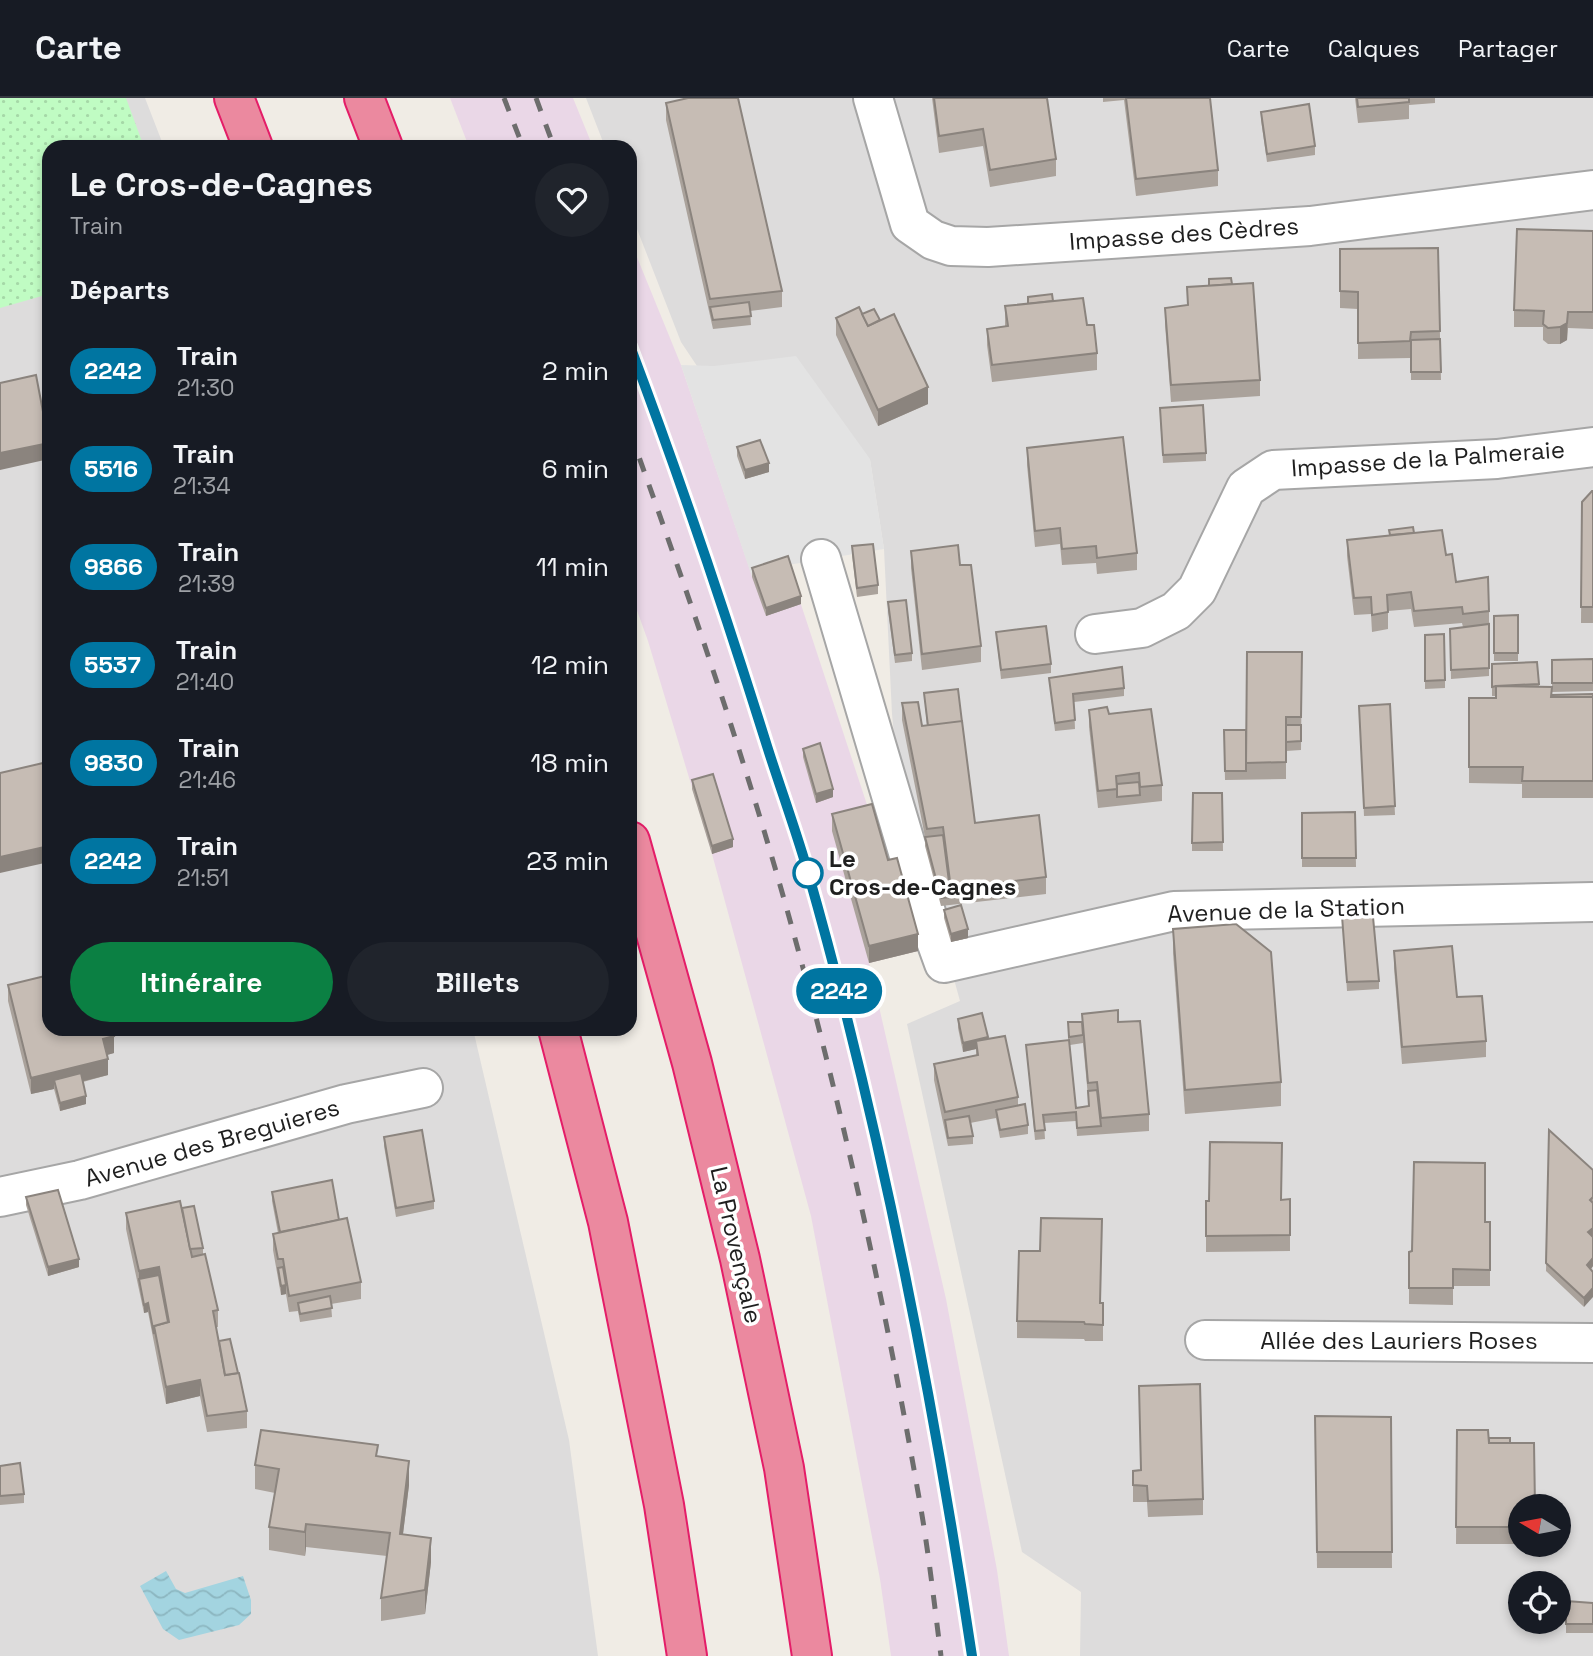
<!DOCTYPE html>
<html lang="fr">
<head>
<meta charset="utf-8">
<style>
  :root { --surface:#171b24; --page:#20242c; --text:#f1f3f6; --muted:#9ea1a6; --line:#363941; --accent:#0b8043 }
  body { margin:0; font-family:"Space Grotesk",sans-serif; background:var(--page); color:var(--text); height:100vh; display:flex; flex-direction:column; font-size:26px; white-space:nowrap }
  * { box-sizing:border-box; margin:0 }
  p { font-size:23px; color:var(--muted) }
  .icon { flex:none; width:38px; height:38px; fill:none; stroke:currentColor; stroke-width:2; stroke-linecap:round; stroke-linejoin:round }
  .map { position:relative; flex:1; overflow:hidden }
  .drawer { position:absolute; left:42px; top:42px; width:595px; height:896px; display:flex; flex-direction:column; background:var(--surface); border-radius:21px; box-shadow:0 4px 10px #0003 }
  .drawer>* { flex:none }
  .badge { padding:0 14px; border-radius:23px; font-size:24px; line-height:46px }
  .needle { width:46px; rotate:280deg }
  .tools { position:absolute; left:1508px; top:1396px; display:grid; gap:14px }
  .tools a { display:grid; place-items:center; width:63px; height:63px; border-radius:50%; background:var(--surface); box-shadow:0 4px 10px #0003; font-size:35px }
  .map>.badge { position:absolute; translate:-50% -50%; box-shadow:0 0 0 4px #fff }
  h2 { padding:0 28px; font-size:26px; line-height:63px }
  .round { display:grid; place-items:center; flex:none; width:74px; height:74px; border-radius:37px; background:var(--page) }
  .head { display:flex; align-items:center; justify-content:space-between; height:119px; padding:0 28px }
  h1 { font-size:33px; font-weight:700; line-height:52px }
  .button { display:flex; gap:14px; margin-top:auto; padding:14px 28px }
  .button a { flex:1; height:80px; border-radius:42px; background:var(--accent); color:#fff; font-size:28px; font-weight:700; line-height:80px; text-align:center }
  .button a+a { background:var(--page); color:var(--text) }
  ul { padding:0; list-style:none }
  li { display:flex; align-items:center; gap:21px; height:98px; padding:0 28px }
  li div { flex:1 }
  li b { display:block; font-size:26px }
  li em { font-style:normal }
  li .badge { min-width:77px; font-weight:700; text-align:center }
  header { display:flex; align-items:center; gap:42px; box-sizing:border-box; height:98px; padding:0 35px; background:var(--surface); border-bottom:2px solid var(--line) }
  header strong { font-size:33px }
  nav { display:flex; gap:38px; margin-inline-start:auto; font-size:24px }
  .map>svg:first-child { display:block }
  .residential { fill:#dddcdc; fill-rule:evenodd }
  .industrial { fill:#ead7e7 }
  .park { fill:url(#park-dots) }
  .parking { fill:#e3e3e3 }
  .water { fill:url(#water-waves) }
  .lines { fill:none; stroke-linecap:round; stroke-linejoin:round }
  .minor-casing { stroke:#a6a6a6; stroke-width:42 }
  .motorway-casing { stroke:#e41d68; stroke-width:42 }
  .minor { stroke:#fff; stroke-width:38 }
  .motorway { stroke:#eb899f; stroke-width:38 }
  .rail { stroke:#6d6d6d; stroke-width:5; stroke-dasharray:14 14; stroke-linecap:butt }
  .wall { fill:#aaa29b; fill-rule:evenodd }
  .shaded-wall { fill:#8b847e }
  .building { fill:#c6bcb4; stroke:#8b847e; stroke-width:2 }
  .line-casing { stroke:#fff; stroke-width:16 }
  .line { stroke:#0075a1; stroke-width:10 }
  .stop-dot { fill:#fff; stroke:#0075a1; stroke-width:3.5 }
  .labels { text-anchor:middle; stroke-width:7; stroke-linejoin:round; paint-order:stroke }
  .street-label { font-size:24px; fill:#1f1f1f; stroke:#fff }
  .stop-label { font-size:24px; font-weight:bold; fill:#1f1f1f; stroke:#fff; text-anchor:start }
</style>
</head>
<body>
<header>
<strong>Carte</strong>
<nav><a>Carte</a><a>Calques</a><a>Partager</a></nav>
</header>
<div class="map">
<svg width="1593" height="1558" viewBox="0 0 1593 1558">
  <defs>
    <pattern id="park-dots" width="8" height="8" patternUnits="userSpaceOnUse" patternTransform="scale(1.75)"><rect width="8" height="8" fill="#c0fcc3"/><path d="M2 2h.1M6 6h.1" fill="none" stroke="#a5d8a7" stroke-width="1.8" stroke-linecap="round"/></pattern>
    <pattern id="water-waves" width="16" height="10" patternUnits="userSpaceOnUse" patternTransform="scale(1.75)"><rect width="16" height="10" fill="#a3d4e0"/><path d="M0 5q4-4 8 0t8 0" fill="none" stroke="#8cb6c0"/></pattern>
  </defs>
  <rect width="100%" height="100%" fill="#f0ece5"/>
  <!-- residential -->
  <g class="residential">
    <path d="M0,0H145L164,49H49V931H473L569,1342L598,1558H0Z"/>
    <path d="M586,0H1593V1558H1080L1081,1494L1022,1454L907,926L960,903L898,678L892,616L884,451L870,362L714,269L697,268L681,244L630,113V49H605ZM1521,1409H1559V1447H1521ZM1521,1486H1559V1524H1521Z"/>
  </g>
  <!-- industrial -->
  <g class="industrial">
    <path d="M450,0H573L593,49H469Z"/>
    <path d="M630,142L681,267L752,478L788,467L872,722L917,853L869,865L946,1201L997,1472L1009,1558H891L880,1481L811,1118L712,756L648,543L630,493Z"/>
  </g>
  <!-- park -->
  <path class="park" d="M0,0H126L144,49H49V196L0,210Z"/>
  <!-- parking -->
  <path class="parking" d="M796,258L870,361L884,451L788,467L752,479L681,267L714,268Z"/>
  <!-- water -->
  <path class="water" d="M166,1473L176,1491L185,1495L243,1478L251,1502V1516L239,1527L179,1542L163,1531L140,1488Z"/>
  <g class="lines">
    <defs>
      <g id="minor">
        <path d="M873,0L910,126L933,142L951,148L988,149L1310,128L1593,92"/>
        <path d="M821,461L927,818L944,865L1174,813L1593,804"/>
        <path d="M1095,536L1142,530L1176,513L1197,492L1246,390L1273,372L1497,361L1593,349"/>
        <path d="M0,1099L80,1082L346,1006L423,990"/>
        <path d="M1205,1242L1593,1245"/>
      </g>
      <g id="motorway">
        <path d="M234,0L253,49"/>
        <path d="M364,0L383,49"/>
        <path d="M630,743L692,965L740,1161L784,1370L812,1558"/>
        <path d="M558,931L608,1124L664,1407L687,1558"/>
      </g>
    </defs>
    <!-- minor casing -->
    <use href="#minor" class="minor-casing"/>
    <!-- motorway casing -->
    <use href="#motorway" class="motorway-casing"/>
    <!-- minor -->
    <use href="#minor" class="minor"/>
    <!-- motorway -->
    <use href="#motorway" class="motorway"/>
    <!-- rail -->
    <g class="rail">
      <path d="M504,0L523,49"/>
      <path d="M536,0L554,49"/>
      <path d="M630,248C695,420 755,595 807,771C881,1029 932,1293 972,1558"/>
      <path d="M630,334C684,484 736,634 780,787C837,986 882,1190 918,1394C928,1448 934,1504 941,1558"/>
    </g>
  </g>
  <!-- wall -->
  <g class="wall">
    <path d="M932,0H1047L1056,61V78L990,89L983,48L939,55Z"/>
    <path d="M1103,0H1210L1218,72V88L1136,98L1124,2L1103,4Z"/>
    <path d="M1355,0H1435V5L1409,7V21L1358,25Z"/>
    <path d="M666,5L782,193V209L750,213L751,227L713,231L666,22Z"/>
    <path d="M1261,14L1315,48V57L1267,64L1261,22Z"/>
    <path d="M1593,133V231L1568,230L1567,242L1560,246H1548L1543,242V229H1514V212Z"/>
    <path d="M1438,150L1441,282H1411V250L1410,260L1358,261V211L1340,210V151Z"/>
    <path d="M1232,186L1260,282V298L1171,304L1165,226V210L1187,208V189Z"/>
    <path d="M1053,203L1087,227L1097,255V272L992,284L987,247V231L1005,228V208Z"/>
    <path d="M862,216L928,306L878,328L836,237V220Z"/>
    <path d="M1160,318L1206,355V363L1163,365Z"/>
    <path d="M737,349L769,374L745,381L737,358Z"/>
    <path d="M1027,350L1137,455V472L1097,476L1096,465L1062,467L1060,446L1035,449L1027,367Z"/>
    <path d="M1593,393V525H1581L1582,404Z"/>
    <path d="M1414,435L1446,457L1456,484L1489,513V578L1451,581L1450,531L1463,529L1462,525L1414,529L1411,511L1388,513V531L1372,534L1371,516L1354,517L1347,458V442Z"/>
    <path d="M852,448L878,487V496L857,499L852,457Z"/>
    <path d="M911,453L960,467L981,548V564L922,572L911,470Z"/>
    <path d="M752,470L801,506L766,518L752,479Z"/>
    <path d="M888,504L912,555V563L895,565L888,513Z"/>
    <path d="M1518,517V563H1494V518Z"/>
    <path d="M996,534L1051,566V575L1001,581Z"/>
    <path d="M1425,537L1445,582V590L1425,591Z"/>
    <path d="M1302,554L1301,652L1286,653V651V681L1225,682L1224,632H1246Z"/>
    <path d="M1593,561V593L1552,594V562Z"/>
    <path d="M1537,564L1539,588L1552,597L1593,596V700H1522V686L1469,685V600H1496V598H1492V566Z"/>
    <path d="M1049,580L1124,590V598L1074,604L1075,631L1055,633Z"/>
    <path d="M924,595L962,624L975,725L1046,779V796L941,808L925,748V739L902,622V605L922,628H927Z"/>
    <path d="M1390,606L1395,717L1364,718L1359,608Z"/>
    <path d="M1089,612L1162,687V703L1098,710L1089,629Z"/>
    <path d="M803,651L833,699L816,705L803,659Z"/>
    <path d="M692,682L733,749L712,756L692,691Z"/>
    <path d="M1222,695L1223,753H1192V745Z"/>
    <path d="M1355,714L1356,769H1302V715Z"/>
    <path d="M832,716L888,762L918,853L869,865L832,733Z"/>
    <path d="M944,812L968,840L951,844L944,820Z"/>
    <path d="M1342,818L1379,883V891L1347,893Z"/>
    <path d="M1173,831L1281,984V1008L1185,1016L1173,855Z"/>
    <path d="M1394,853L1457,899L1486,943V959L1402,966L1394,870Z"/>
    <path d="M8,887L114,955L107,957L108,977L83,984L86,1006L60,1013L54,991L31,996L8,903Z"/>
    <path d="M1082,916L1118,924L1149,1016V1033L1077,1038L1076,1023L1044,1025L1045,1041L1035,1042L1026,947L1068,942V924H1082ZM1083,945L1089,1009L1076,1010L1070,947Z"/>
    <path d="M958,921L988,941L1018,999V1007L1028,1027V1036L1000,1040L996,1020L970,1025L973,1038V1046L948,1048L934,982V966L976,957V951L963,954L958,930Z"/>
    <path d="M1549,1032L1593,1072V1168L1591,1171L1584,1209L1546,1173Z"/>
    <path d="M384,1039L434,1103V1111L396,1119L384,1048Z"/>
    <path d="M272,1094L339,1122L361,1184V1201L331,1206L332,1219L300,1224L298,1213L289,1214L286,1196L281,1197L273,1152V1136L278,1135L272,1103Z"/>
    <path d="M26,1099L79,1169L48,1178L26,1107Z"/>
    <path d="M1290,1101V1153L1206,1154V1103Z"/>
    <path d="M182,1110L203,1150V1157L218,1212V1229H216L219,1243L238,1275L247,1313V1330L207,1334L200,1298L166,1306L148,1214L144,1215L126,1131V1115Z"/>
    <path d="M1485,1124H1490V1188H1453V1207L1409,1206V1154Z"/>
    <path d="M1100,1205H1103V1243H1085L1084,1241L1017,1240V1223Z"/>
    <path d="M1315,1318L1391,1319L1392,1470H1317Z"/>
    <path d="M1457,1332L1510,1345L1521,1409V1446H1456Z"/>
    <path d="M378,1359L409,1387L403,1436L431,1464L425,1516L381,1523V1500L387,1458L306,1449L305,1458L269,1452V1429L275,1395L255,1391V1367Z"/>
    <path d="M0,1368L24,1396V1405L0,1407Z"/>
    <path d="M1133,1373L1203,1401V1417L1148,1419L1147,1404H1133Z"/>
    <path d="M1566,1503L1593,1505V1535H1566Z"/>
  </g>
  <!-- shaded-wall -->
  <g class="shaded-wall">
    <path d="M1568,214L1567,242L1560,246V229Z"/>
    <path d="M928,289V306L878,328V312Z"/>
    <path d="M49,345V361L0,372V355Z"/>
    <path d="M769,365V374L745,381V372Z"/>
    <path d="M801,498V506L766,518V510Z"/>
    <path d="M833,691V699L816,705V696Z"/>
    <path d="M733,741V749L712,756V748Z"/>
    <path d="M49,748V764L0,775V759Z"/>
    <path d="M968,831V840L951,844V836Z"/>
    <path d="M918,836V853L869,865V848Z"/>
    <path d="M114,938V955L103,958V941Z"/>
    <path d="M988,939V948L976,943V951L963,954V945Z"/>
    <path d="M108,961V977L56,990L54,982V991L31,996V980Z"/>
    <path d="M86,998V1006L60,1013V1005Z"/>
    <path d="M1593,1130V1138L1588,1143V1134Z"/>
    <path d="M1593,1160V1168L1587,1176V1167Z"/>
    <path d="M79,1161V1169L48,1178V1169Z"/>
    <path d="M159,1169V1185L139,1181V1173Z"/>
    <path d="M286,1187V1196L281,1197V1188Z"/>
    <path d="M1593,1190V1199L1584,1209V1200Z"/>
    <path d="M148,1205V1214L144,1215V1207Z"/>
    <path d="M200,1282V1298L166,1306V1289Z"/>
    <path d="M409,1363V1387L400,1460V1436Z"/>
    <path d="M306,1426V1449L305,1458V1434Z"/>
    <path d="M431,1440V1464L425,1516V1492Z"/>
  </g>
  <!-- building -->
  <g class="building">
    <path d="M688,0H738L782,193L710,201L666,5Z"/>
    <path d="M934,0H1047L1056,61L990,72L983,31L939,38Z"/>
    <path d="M1126,0H1210L1218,72L1136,81Z"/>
    <path d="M1357,0H1409V4L1358,9Z"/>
    <path d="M1309,6L1315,48L1267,56L1261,14Z"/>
    <path d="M1517,131L1593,133V214H1568L1567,225L1560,229L1548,230L1543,226L1544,213L1514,212Z"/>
    <path d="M1438,150L1440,233L1411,234L1410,243L1358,245V194L1340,193V151Z"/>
    <path d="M1231,180L1232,186L1209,188V181Z"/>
    <path d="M1253,185L1260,282L1171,287L1165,210L1188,207L1187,189Z"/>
    <path d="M1052,196L1053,203L1028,206V199Z"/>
    <path d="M1083,200L1087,227H1094L1097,255L992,267L987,231L1008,228L1005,208Z"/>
    <path d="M749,204L751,218L713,222L710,209Z"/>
    <path d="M859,209L868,228L894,216L928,289L878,312L836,220Z"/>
    <path d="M874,211L880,222L868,228L862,216Z"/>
    <path d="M1440,241L1441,274H1411V242Z"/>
    <path d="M36,277L49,345L0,355V285Z"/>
    <path d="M1203,307L1206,355L1163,357L1160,310Z"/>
    <path d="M1123,339L1137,455L1097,460L1096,448L1062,451L1060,430L1035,433L1027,350Z"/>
    <path d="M760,342L769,365L745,372L737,349Z"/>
    <path d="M1592,393H1593V509H1581L1582,404Z"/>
    <path d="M1413,429L1414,435L1390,437L1389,432Z"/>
    <path d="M1442,432L1446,457L1452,456L1456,484L1488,479L1489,513L1463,516L1462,509L1414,513L1411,494L1387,497L1388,514L1372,517L1371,499L1354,500L1347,442Z"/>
    <path d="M873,446L878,487L857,490L852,448Z"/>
    <path d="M958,447L960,467H971L981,548L922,556L911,453Z"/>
    <path d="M788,458L801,498L766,510L752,470Z"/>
    <path d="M906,502L912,555L895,557L888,504Z"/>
    <path d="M1518,517V555H1494V518Z"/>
    <path d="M1489,526V570L1451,572L1450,531Z"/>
    <path d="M1046,528L1051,566L1001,572L996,534Z"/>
    <path d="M1444,536L1445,582L1425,583V537Z"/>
    <path d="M1247,554H1302L1301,619H1286V664L1246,665Z"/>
    <path d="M1593,561V585H1552V562Z"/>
    <path d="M1537,564L1539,586L1496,588L1492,589V566Z"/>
    <path d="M1122,569L1124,590L1073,596L1075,622L1055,625L1049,580Z"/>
    <path d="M1496,588L1552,589L1551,599H1593V683H1522L1523,669H1469V600H1496Z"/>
    <path d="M958,591L962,624L928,628L924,595Z"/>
    <path d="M1593,596V599H1552V597Z"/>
    <path d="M918,604L922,628L962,623L975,725L1039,717L1046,779L951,791L943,729L927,731L902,605Z"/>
    <path d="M1390,606L1395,708L1364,710L1359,608Z"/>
    <path d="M1107,609L1109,616L1151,611L1162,687L1140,689L1139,675L1116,678L1117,691L1098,693L1089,612Z"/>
    <path d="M1286,627H1301V643L1286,644Z"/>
    <path d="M1224,632H1246V673H1225Z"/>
    <path d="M820,645L833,691L816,696L803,651Z"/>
    <path d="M43,665L49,689V748L0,759V675Z"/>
    <path d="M713,676L733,741L712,748L692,682Z"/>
    <path d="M1139,684L1140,697L1117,699V686Z"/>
    <path d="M1193,695H1222L1223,744L1192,745Z"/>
    <path d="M872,706L888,762L897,760L918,836L869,848L832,716Z"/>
    <path d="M1355,714L1356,760H1302V715Z"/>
    <path d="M943,737L951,799L941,800L925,739Z"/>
    <path d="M961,807L968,831L951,836L944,812Z"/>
    <path d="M1342,818L1373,819L1379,883L1347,884Z"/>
    <path d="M1236,826L1271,854L1281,984L1185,992L1173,831Z"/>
    <path d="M1452,848L1457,899L1482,898L1486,943L1402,949L1394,853Z"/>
    <path d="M49,877V931H112L114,938L103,941L108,961L31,980L8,887Z"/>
    <path d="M1118,912V924L1140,923L1149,1016L1101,1020L1097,984L1088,985L1082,916Z"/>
    <path d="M982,915L988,939L963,945L958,921Z"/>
    <path d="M1068,924H1082L1083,937L1069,939Z"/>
    <path d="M1005,938L1018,999L945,1014L934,966L978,957L976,943Z"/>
    <path d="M1069,942L1076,1010L1089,1008L1088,993L1097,992L1101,1028L1077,1030L1076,1014L1043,1017L1045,1032L1035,1033L1026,947Z"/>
    <path d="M81,975L86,998L60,1005L54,982Z"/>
    <path d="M1025,1006L1028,1027L1000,1032L996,1012Z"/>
    <path d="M969,1018L973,1038L948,1040L945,1022Z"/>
    <path d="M422,1032L434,1103L396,1110L384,1039Z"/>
    <path d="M1549,1032L1593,1072V1099L1590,1102L1593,1105V1130L1588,1134L1593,1139V1160L1587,1167L1593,1174V1190L1584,1200L1546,1165Z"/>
    <path d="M1210,1044L1282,1045L1281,1102L1290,1101V1137L1206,1138V1103H1209Z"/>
    <path d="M1414,1064L1485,1065V1124H1490V1172L1453,1171V1190H1409V1154L1412,1153Z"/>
    <path d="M332,1082L339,1122L280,1134L272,1094Z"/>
    <path d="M58,1092L79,1161L48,1169L26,1099Z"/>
    <path d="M180,1103L192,1159L205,1156L218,1212L213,1213L225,1277L239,1275L247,1313L207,1318L200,1282L166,1289L154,1228L169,1224L159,1169L139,1173L126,1115Z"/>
    <path d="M194,1108L203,1150L190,1151L182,1110Z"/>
    <path d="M347,1120L361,1184L289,1198L283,1161H278L273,1136Z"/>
    <path d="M1041,1120L1102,1121L1100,1205H1103V1227L1085,1226L1084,1224L1017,1223L1019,1153H1040Z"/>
    <path d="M283,1169L286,1187L281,1188L278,1170Z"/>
    <path d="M159,1177L168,1224L154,1228V1236L148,1205L144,1207L139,1181Z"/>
    <path d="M330,1198L332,1210L300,1216L298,1205Z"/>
    <path d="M230,1241L238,1275L225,1277L219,1243Z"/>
    <path d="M1200,1286L1203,1401L1148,1403L1147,1388L1133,1387V1373L1141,1372L1139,1288Z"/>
    <path d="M1315,1318L1391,1319L1392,1454H1317Z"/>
    <path d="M261,1332L378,1347L376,1358L409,1363L400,1436L431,1440L425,1492L381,1500L390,1435L306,1426L305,1434L269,1429L279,1371L255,1367Z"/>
    <path d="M1457,1332H1488L1489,1345H1534L1535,1409H1521V1429H1456Z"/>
    <rect x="1489" y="1340" width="21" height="5"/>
    <path d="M20,1365L24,1396L0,1398V1368Z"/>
    <path d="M1566,1503L1593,1505V1526H1566Z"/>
  </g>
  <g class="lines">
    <defs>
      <path id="line" d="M630,248C680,380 725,514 767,648C780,689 795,730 807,771C881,1029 932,1293 972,1558"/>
    </defs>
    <!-- line casing -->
    <use href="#line" class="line-casing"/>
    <!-- line -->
    <use href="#line" class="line"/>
  </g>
  <!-- markers -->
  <circle class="stop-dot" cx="808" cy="775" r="14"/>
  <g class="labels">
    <!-- street labels -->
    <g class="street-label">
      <text transform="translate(1184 136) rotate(-4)" y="8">Impasse des Cèdres</text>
      <text transform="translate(1428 361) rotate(-4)" y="8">Impasse de la Palmeraie</text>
      <text transform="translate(1286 812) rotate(-2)" y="8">Avenue de la Station</text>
      <text transform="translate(212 1045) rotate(-16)" y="8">Avenue des Breguieres</text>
      <text transform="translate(736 1147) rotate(77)" y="8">La Provençale</text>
      <text x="1399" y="1251">Allée des Lauriers Roses</text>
    </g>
    <!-- stop labels -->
    <g class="stop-label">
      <text x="829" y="769">Le<tspan x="829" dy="28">Cros-de-Cagnes</tspan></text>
    </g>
  </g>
</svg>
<div class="tools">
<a><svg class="needle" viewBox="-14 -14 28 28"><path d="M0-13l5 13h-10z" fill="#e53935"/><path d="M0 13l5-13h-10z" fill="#9ea1a6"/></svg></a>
<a><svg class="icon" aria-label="locate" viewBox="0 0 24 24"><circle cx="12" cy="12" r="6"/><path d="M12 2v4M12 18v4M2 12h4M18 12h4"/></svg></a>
</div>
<b class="badge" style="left:839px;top:893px;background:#0075a1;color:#fff">2242</b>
<section class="drawer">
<div class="head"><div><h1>Le Cros-de-Cagnes</h1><p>Train</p></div><a class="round"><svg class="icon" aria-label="heart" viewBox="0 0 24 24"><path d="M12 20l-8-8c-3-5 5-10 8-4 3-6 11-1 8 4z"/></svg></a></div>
<h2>Départs</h2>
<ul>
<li><span class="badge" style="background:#0075a1;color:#fff">2242</span><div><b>Train</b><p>21:30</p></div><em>2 min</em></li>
<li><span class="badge" style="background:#0075a1;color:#fff">5516</span><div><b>Train</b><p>21:34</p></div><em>6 min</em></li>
<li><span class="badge" style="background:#0075a1;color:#fff">9866</span><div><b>Train</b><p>21:39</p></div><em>11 min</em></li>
<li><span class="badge" style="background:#0075a1;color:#fff">5537</span><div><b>Train</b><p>21:40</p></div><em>12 min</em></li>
<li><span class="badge" style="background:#0075a1;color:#fff">9830</span><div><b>Train</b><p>21:46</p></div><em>18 min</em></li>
<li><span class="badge" style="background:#0075a1;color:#fff">2242</span><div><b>Train</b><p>21:51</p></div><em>23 min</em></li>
</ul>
<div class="button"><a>Itinéraire</a><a>Billets</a></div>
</section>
</div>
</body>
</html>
